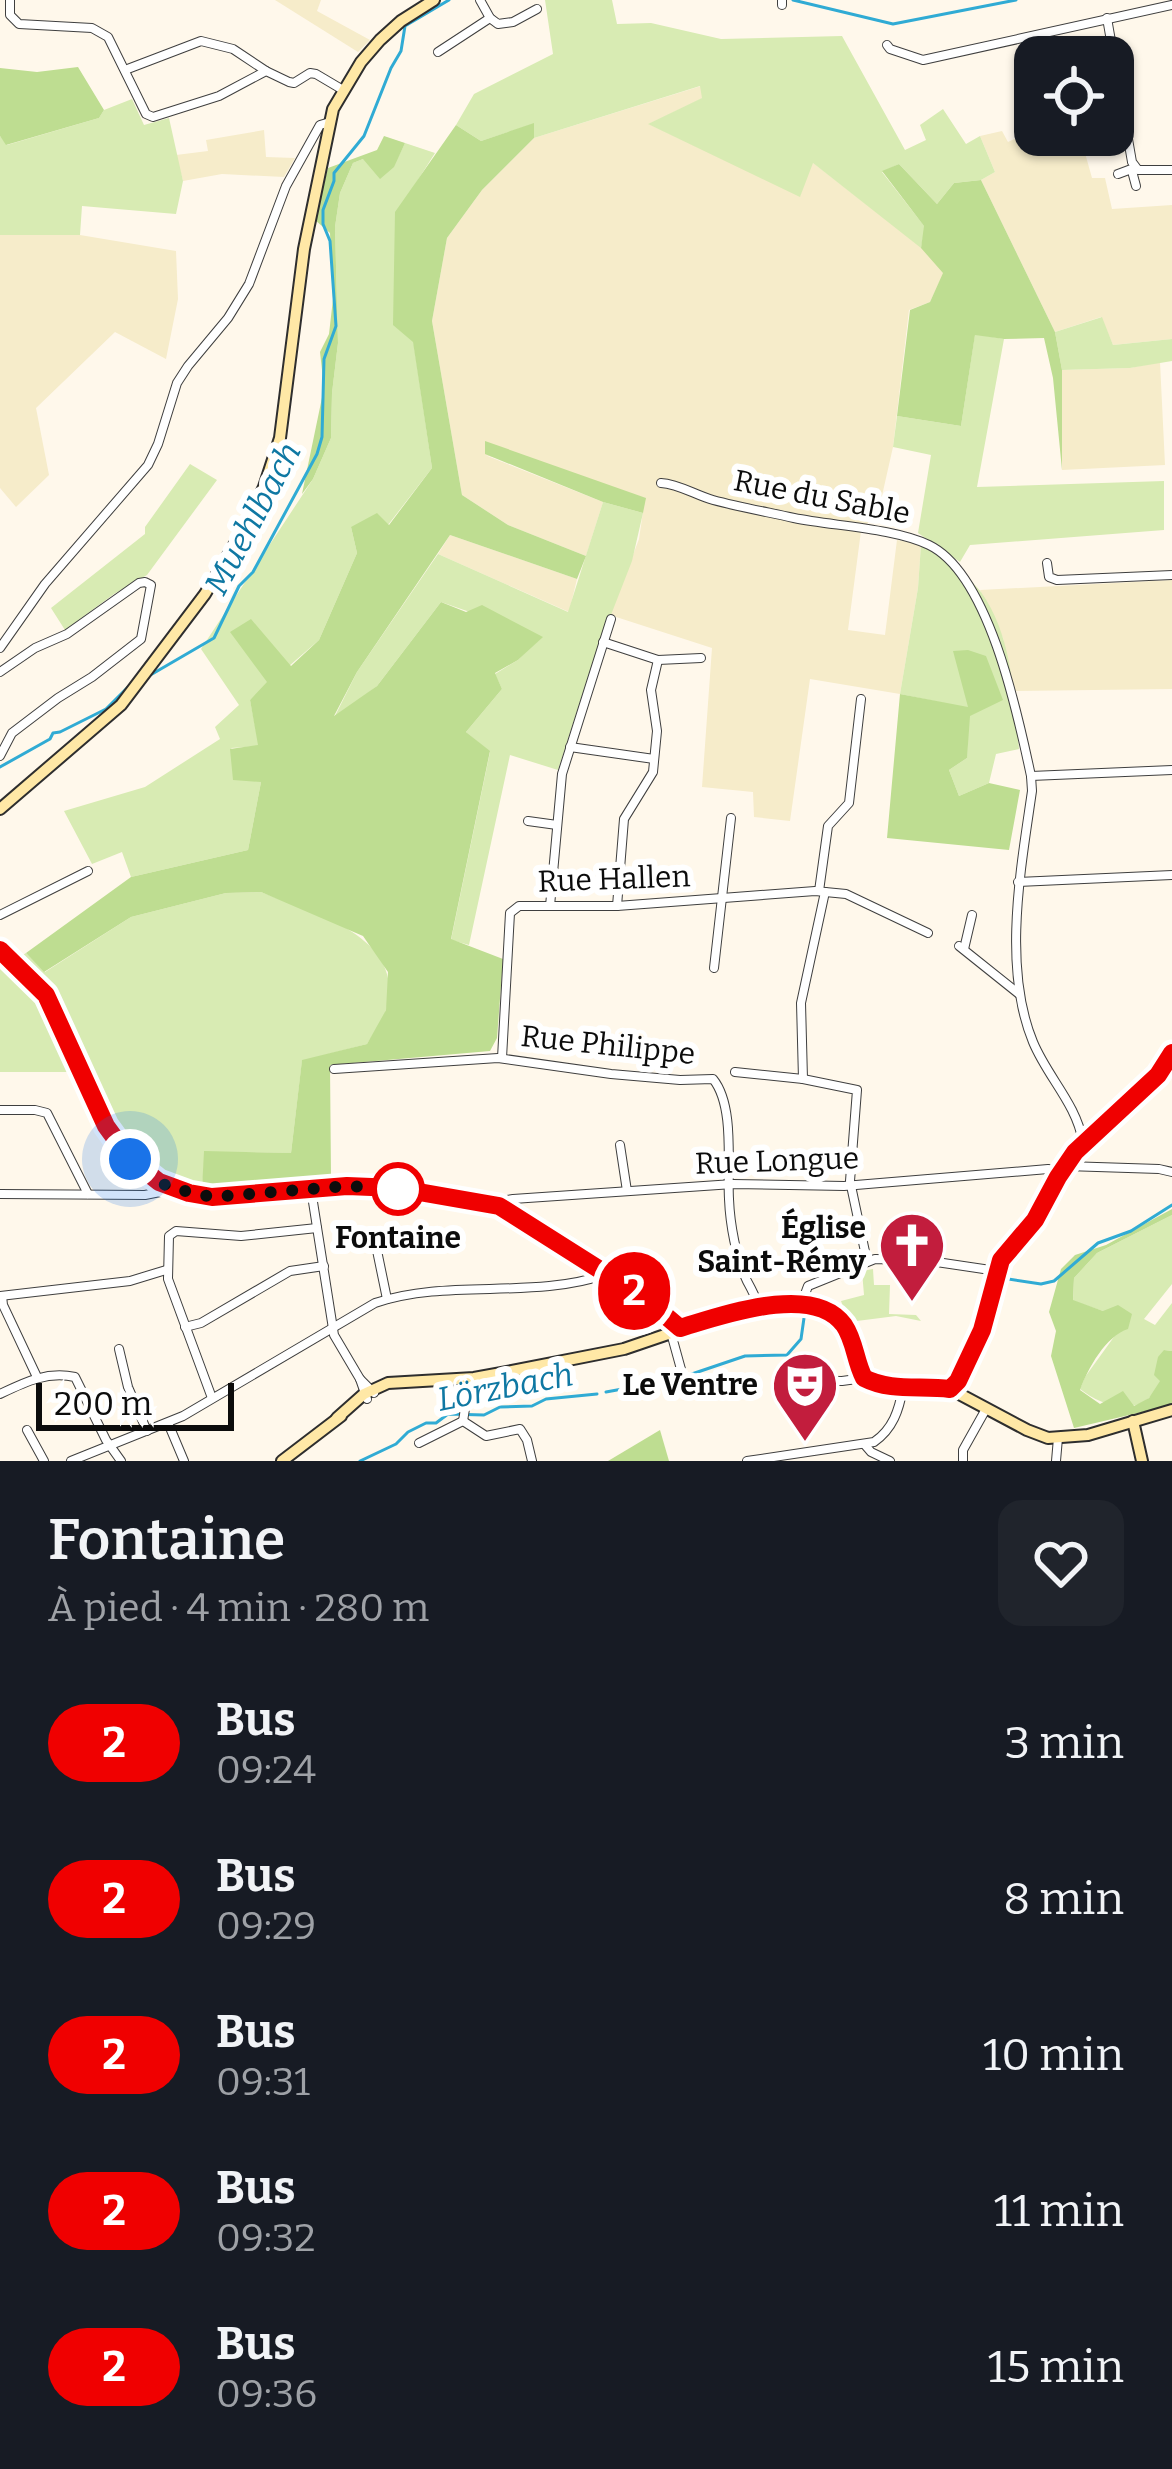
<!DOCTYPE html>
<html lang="fr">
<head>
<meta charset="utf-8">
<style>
  :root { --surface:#171b24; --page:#20242c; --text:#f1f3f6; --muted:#9ea1a6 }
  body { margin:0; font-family:Bitter,serif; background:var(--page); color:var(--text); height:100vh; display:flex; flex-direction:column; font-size:45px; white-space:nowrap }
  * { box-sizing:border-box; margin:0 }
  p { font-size:39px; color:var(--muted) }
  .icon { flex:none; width:66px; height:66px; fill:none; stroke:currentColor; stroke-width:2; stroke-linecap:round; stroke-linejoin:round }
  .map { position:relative; height:1461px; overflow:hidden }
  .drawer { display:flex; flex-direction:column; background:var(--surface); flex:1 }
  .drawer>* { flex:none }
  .badge { padding:0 24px; border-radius:39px; font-size:42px; line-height:78px }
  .tools { position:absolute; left:1014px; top:36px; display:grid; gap:24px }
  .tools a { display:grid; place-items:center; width:120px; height:120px; border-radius:24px; background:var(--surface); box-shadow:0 3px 9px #0004; font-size:60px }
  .scale { position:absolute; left:36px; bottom:30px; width:198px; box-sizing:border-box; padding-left:12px; border:6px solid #0c0c0c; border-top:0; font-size:33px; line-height:42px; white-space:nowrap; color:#0c0c0c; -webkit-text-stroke:9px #fff; paint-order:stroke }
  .you { position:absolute; width:60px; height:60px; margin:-30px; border:9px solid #fff; border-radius:50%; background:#1a73e8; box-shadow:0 0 0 18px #1a73e833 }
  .map>.badge { position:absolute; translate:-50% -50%; box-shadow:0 0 0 6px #fff }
  .round { display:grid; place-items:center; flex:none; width:126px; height:126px; border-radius:24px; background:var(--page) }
  .head { display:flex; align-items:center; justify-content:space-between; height:204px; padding:0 48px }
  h1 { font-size:57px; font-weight:600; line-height:90px }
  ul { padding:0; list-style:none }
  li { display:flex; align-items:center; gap:36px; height:156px; padding:0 48px }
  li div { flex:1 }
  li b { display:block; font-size:45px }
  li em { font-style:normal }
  li .badge { min-width:132px; font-weight:700; text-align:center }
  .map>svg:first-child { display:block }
  .farmland { fill:#f6ecca }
  .green { fill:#d8ebb3 }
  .forest { fill:#bedd91 }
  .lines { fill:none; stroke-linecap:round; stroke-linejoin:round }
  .stream { stroke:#30abd4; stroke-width:3 }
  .street-casing { stroke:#3f3f3f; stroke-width:10 }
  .secondary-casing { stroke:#2e2e2e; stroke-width:14 }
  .street { stroke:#fff; stroke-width:8 }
  .secondary { stroke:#ffe8a6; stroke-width:10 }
  .line-casing { stroke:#fff; stroke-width:27 }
  .line { stroke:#f00000; stroke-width:18 }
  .walk { stroke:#0c0c0c; stroke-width:12; stroke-dasharray:0 21.6 }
  .stop-dot { fill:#fff; stroke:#f00000; stroke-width:6 }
  .labels { text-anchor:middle; stroke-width:12; stroke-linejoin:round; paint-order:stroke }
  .street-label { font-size:30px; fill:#0c0c0c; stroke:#fff }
  .poi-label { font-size:30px; font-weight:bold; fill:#0c0c0c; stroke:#fff; text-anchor:end }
  .stop-label { font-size:30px; font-weight:bold; fill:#0c0c0c; stroke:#fff }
  .water-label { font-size:33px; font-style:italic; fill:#0f78a3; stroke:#fff }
</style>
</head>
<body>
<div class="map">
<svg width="1172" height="1461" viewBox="0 0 1172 1461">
  <rect width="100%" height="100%" fill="#fff8eb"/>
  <!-- farmland -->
  <g class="farmland">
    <path d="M275,0H321L317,11L370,40L358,52Z"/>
    <path d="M701,86L703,98L649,124L800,196L812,162L921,247L944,272L930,302L909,310L893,447L879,509L861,531L848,630L885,635L897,540L921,544L918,588L900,694L810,679L790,821L754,817L753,792L702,787L712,648L610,615L639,539L645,498L485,455L603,502L586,556L508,525L462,495L432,321L447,238L482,190L534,138Z"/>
    <path d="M1035,129V135H1080L1092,178H1105L1112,209L1172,205V339L1113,345L1101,317L1055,332L981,180L995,172L980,136L1002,131L1008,142Z"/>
    <path d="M264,130L266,157L295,158L284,177L222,174L183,181L176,155L208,151L206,140Z"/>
    <path d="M0,235H80L176,251L178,299L166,359L115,332L36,408L49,475L16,507L0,488Z"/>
    <path d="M1160,362L1165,465L1062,470V370L1130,368Z"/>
    <path d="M450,535L577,579L569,612L438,554Z"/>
    <path d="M1172,580V689L1014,691L1003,638L980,590Z"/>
  </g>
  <!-- green -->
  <g class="green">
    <path d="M545,0H612L617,24L651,23L721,39L842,36L905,150L926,140L920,125L943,109L966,144L980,136L995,172L981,180L954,183L937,204L899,164L882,172L925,227L921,248L813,163L800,197L648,124L702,98L700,86L534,138L533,124L481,141L456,125L474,94L553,54Z"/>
    <path d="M132,99L144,125L169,118L183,181L176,214L82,206L80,235H0V136L7,145L99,118L104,110Z"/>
    <path d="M405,143L435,153L395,216L432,468L388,525L351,527L357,553L319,640L250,700L259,746L231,748L261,782L248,850L131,877L122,852L92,864L64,811L145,787L220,739L215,727L239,705L201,649L313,479L331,438L332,393L338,343L335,227L340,193L353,163L363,159L393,167Z"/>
    <path d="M1102,317L1113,345L1172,339V361L1130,368L1062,370L1055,332Z"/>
    <path d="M975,334L1004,339L977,487L1164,481V530L970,545L960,562L918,533L931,455L893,447L897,416L961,426Z"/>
    <path d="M190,464L217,480L147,575L114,594L65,630L51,608L145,534V527Z"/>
    <path d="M603,502L643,513L632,561L593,661L558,770L510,755L469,945L451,940L490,752L466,732L502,689L495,674L518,660L542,637L441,602L377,686L333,720L357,672L438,554L568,612Z"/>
    <path d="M921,544C940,558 967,574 981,592C1013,637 1014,697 1019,749L996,754L989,783L959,796L949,770L967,758L968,708L900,694L918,588Z"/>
    <path d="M261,892C312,913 408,936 386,1010C382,1022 373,1034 367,1044L302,1061L291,1153L205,1152L202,1189L154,1172L113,1129L85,1072H0V969L26,953L45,972L131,917L226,893Z"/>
    <path d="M1172,1215V1284L1144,1319L1155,1325L1172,1303V1351L1164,1350C1163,1359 1164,1371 1161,1379C1147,1419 1105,1409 1080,1389L1085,1377L1119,1330L1103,1311L1073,1301L1074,1278L1097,1253Z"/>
    <path d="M873,1269L874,1285H890L889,1314L916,1315L921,1321L896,1316L849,1322L841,1301L864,1295L862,1271Z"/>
  </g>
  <!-- forest -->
  <g class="forest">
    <path d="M78,67L104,110L99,118L6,145L0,136V68L37,72Z"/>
    <path d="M534,123V138L482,190L447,238L432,321L462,495L508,525L586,556L577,579L450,535L357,672L334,716L377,686L441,602L466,612L482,605L543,637L518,660L495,673L502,689L466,732L490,751L451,939L503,959L497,1038L490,1051L330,1065L331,1177L261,1188L202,1189L204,1151L291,1153L302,1060L367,1044L386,1010L388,972L363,936L261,892L226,893L131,917L44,972L26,953L131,877L248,850L261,782L233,780L230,749L258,745L250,700L267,682L230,632L251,619L291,666L319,640L357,553L351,527L377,513L389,525L432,468L413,342L393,325L395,212L456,125L481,141Z"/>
    <path d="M384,136L405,143L394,167L380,179L363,159L353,163L340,193L335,227L338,343L332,393L331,438L313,479L302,494L324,388L320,352L329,334L333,299L330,233L315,220L328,168L377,150Z"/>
    <path d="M899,164L937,204L954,183L981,180L1055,332L1062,370V470L1053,378L1044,338L1004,339L975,335L961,426L897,416L910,310L930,302L943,273L921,248L924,226L882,171Z"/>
    <path d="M485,441L646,498L643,513L603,502L485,454Z"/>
    <path d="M968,650L986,656L1003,700L970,716L967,758L949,770L959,796L989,783L1020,790L1009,850L887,838L900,694L968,707L953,651Z"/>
    <path d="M1172,1209V1215L1097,1253L1074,1278L1073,1300L1103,1311L1118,1305L1132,1314L1128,1329C1106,1336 1088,1368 1080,1390L1100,1404L1123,1391L1134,1406L1149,1398L1160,1381L1154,1375L1158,1357L1164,1350L1172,1351V1405L1074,1428L1051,1356L1056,1331L1049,1312L1061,1269L1075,1255L1106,1245Z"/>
    <path d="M660,1430L669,1461H608Z"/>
  </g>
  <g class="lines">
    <!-- stream -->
    <g class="stream">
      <path d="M793,0L893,24L1016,0"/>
      <path d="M147,677L214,638L239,586L253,572L317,454L322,437L324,359L336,326L330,241L323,224V210L334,181V173L364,136L391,68L401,51L405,26L449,0"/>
      <path d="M0,767L50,739L53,733L60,732L106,709L128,687"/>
      <path d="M1002,1278L1041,1284L1054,1281L1098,1243L1131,1231L1172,1205"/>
      <path d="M606,1392L677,1379L745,1356L787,1355L801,1339L805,1311"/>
      <path d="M360,1461L396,1444L408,1432L426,1423H436L448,1414L484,1415L500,1407L532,1406L546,1399L597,1394"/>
    </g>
    <defs>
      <g id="street">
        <path d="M10,0V15L19,24L92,28L108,37L146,114L153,117L219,96L266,71L289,82L294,83L310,73L316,74L343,90"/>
        <path d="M480,0L490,18L498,24L513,22L537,9"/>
        <path d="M782,5V0"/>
        <path d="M1107,18L1132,162L1138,170H1172"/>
        <path d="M887,45L890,49L923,60L1172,5"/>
        <path d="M438,52L490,18"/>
        <path d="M125,70L201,41L233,49L266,71"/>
        <path d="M1132,171L1136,186"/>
        <path d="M1118,174L1134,168"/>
        <path d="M661,483C679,484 695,495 713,500C739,507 767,512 794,518C833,526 894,528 929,545C989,574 1018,715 1031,776L1032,791C1021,868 1002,967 1033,1042C1048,1078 1076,1103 1083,1142"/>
        <path d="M1047,563L1049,577L1057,580L1172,575"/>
        <path d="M603,642L658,660L701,658"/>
        <path d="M0,648L45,584L148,465L158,444L177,383L188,366L228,318L249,284L286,186L320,125L330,122"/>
        <path d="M0,672L35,648L67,634L139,583L145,582L151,585L141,639L92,677L58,698L12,733L0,756"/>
        <path d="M570,747L654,759"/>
        <path d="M1031,776L1172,770"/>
        <path d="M528,821L557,825"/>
        <path d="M1018,882L1172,875"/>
        <path d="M819,891L828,826L849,803L861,699"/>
        <path d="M550,906L562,774L611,619"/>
        <path d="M617,906L624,819L653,772L657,731L651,690L658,660"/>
        <path d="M0,915L88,871"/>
        <path d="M959,946L1019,994"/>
        <path d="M964,949L972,915"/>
        <path d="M714,968L731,818"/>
        <path d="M502,1058L510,913L519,906H617L815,891L846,894L928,933"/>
        <path d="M334,1069L498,1058L611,1074L680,1080L713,1079C735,1106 727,1165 729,1199C730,1224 736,1258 747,1281C752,1290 756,1298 759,1307"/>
        <path d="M735,1072L803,1079L857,1090L850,1181L867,1261"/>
        <path d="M803,1079L801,1003L825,892"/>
        <path d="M0,1110H35L47,1113L88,1194"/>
        <path d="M620,1145L627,1191"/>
        <path d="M1066,1166L1159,1169L1172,1172"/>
        <path d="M0,1194L145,1195L165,1191L168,1187"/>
        <path d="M313,1202L334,1335L360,1379"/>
        <path d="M498,1206L500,1201L513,1199L733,1184L844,1186L1048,1169L1061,1171"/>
        <path d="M374,1236L387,1299"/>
        <path d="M0,1296L130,1281L166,1270"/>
        <path d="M2,1296L3,1305L37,1377"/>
        <path d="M801,1305L808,1286L875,1259L923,1260L997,1271"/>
        <path d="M185,1327L201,1323L290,1271L324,1266"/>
        <path d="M671,1333L687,1391"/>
        <path d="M119,1349L128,1387L147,1431"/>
        <path d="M785,1380L842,1381L864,1378"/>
        <path d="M0,1394C25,1382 47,1371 75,1377L106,1440L121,1461"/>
        <path d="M212,1398L168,1279L169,1236L176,1231L241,1236L317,1228"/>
        <path d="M367,1399L360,1379L374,1393"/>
        <path d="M463,1421L486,1436L520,1429L527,1440L532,1461"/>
        <path d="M463,1421L470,1378"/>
        <path d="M168,1423L184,1461"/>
        <path d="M27,1430L44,1461"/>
        <path d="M419,1443L463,1421"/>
        <path d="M865,1445L871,1452L890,1461"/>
        <path d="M71,1461L183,1416L375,1303C449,1278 533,1300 607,1274"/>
        <path d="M747,1461L874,1442C893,1429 899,1410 903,1388"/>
        <path d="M963,1461V1450L986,1409"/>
        <path d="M1056,1461L1058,1438"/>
      </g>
      <g id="secondary">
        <path d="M0,809L121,705L205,594L243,530L264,487L280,438L304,249L333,109L361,62L380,40L401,21L434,0"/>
        <path d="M0,950L46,995L93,1103L106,1125L130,1158L156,1180L178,1190L212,1197L347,1186L396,1188L498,1206L646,1299L680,1328"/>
        <path d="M950,1389L958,1381L982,1330L1001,1260L1035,1220L1058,1177L1075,1152L1158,1075L1172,1053"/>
        <path d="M337,1418L364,1394L388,1383L474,1378L512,1371L624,1349L712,1319L759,1307L790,1304L819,1307L835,1315L852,1340L860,1372L869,1381L903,1388L950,1389L1027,1430L1048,1438L1088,1435L1172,1410"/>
        <path d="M1133,1421L1142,1461"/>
        <path d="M282,1461L341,1416"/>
      </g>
    </defs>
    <!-- street casing -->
    <use href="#street" class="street-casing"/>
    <!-- secondary casing -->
    <use href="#secondary" class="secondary-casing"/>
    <!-- street -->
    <use href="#street" class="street"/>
    <!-- secondary -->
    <use href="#secondary" class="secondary"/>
  </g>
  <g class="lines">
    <defs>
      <path id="line" d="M0,950L46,995L106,1126L130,1159L159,1182L189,1193L212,1197L347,1186L396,1188L499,1206L646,1299L680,1328C721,1316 813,1282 844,1325C855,1341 855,1361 864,1378C891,1392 921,1385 950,1389L958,1381L982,1330L1001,1260L1035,1220L1058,1177L1075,1152L1158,1075L1172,1053"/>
    </defs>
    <!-- line casing -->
    <use href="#line" class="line-casing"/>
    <!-- line -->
    <use href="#line" class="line"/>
    <!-- walk -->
    <path class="walk" d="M130,1159L168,1187L212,1197L347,1186L398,1189"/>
  </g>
  <!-- icons -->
  <defs>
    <symbol id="church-pin" viewBox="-11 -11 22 30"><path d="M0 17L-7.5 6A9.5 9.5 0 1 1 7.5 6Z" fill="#c21d3d" stroke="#fff"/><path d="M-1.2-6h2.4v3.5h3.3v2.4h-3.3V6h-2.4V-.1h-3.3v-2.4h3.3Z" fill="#fff"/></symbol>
    <symbol id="theatre-pin" viewBox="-11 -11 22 30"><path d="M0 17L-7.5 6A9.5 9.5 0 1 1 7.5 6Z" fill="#c21d3d" stroke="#fff"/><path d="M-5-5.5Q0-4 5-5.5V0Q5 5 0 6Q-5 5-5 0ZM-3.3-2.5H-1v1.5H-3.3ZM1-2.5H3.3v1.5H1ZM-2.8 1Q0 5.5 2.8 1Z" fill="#fff"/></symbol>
  </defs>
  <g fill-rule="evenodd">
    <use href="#church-pin" x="874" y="1207" width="76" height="104"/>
    <use href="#theatre-pin" x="767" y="1347" width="76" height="104"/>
  </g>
  <!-- markers -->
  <circle class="stop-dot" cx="398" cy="1189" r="24"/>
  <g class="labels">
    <!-- street labels -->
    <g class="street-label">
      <text transform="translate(822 497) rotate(11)" y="10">Rue du Sable</text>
      <text transform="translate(614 879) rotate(-2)" y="10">Rue Hallen</text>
      <text transform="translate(608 1045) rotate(6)" y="10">Rue Philippe</text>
      <text transform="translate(777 1161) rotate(-2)" y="10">Rue Longue</text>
    </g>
    <!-- poi labels -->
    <g class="poi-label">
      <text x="866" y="1238">Église<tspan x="866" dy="34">Saint-Rémy</tspan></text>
      <text x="758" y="1395">Le Ventre</text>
    </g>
    <!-- stop labels -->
    <g class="stop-label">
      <text x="398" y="1248">Fontaine</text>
    </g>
    <!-- water labels -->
    <g class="water-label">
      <text transform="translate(252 518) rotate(-62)" y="12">Muehlbach</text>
      <text transform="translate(505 1386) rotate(-11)" y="12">Lörzbach</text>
    </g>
  </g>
</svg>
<div class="tools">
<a><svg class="icon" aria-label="locate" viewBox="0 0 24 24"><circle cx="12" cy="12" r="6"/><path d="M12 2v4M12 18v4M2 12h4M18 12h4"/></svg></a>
</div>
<div class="scale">200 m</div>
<div class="you" style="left:130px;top:1159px"></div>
<b class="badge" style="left:634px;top:1291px;background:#f00000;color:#fff">2</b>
</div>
<section class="drawer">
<div class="head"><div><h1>Fontaine</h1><p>À pied · 4 min · 280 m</p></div><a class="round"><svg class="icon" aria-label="heart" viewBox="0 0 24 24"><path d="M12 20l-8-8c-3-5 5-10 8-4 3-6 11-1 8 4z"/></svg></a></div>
<ul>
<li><span class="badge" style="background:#f00000;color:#fff">2</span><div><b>Bus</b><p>09:24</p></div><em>3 min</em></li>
<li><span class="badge" style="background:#f00000;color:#fff">2</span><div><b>Bus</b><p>09:29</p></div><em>8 min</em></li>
<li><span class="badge" style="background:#f00000;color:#fff">2</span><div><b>Bus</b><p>09:31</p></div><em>10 min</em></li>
<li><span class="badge" style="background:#f00000;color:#fff">2</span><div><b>Bus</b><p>09:32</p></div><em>11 min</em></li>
<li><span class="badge" style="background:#f00000;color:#fff">2</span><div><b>Bus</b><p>09:36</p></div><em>15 min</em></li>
</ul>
</section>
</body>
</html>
